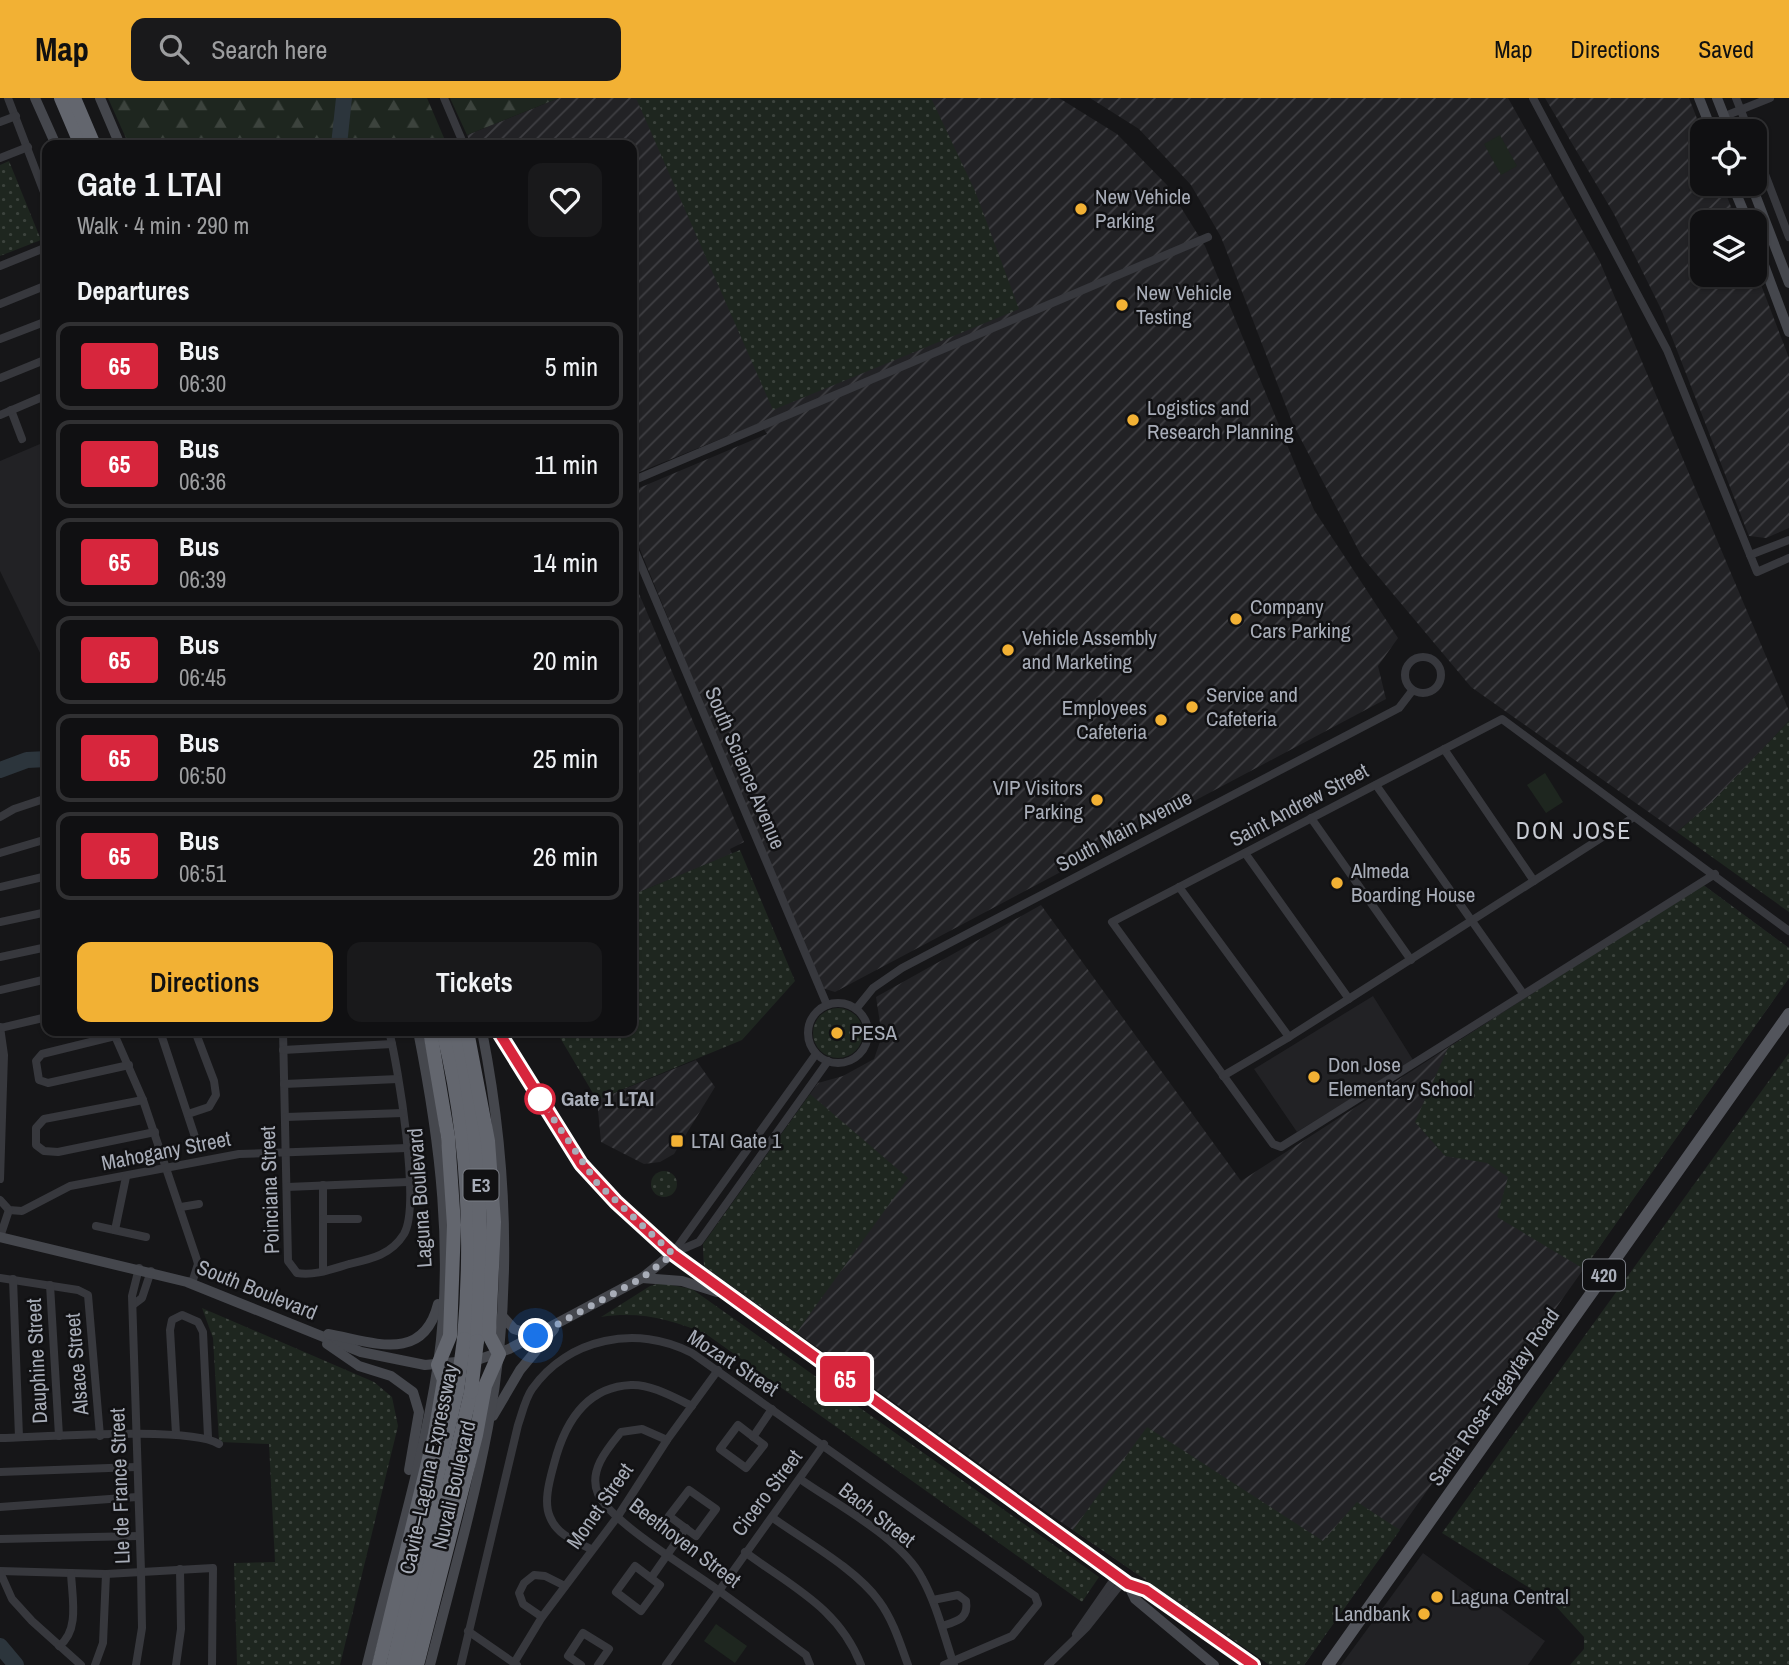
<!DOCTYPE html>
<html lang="en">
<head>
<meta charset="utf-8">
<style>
  :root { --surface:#101012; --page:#19191b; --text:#f1f3f6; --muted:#9c9d9f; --line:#303032; --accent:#f2b134 }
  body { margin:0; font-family:"Archivo Narrow",sans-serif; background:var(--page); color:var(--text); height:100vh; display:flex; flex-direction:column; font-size:26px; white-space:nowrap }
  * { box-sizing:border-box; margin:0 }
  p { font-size:23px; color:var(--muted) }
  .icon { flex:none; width:38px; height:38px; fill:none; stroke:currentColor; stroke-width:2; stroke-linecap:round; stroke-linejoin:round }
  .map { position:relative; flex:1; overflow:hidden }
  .panel { position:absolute; left:42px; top:42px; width:595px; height:896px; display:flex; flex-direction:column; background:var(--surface); border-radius:14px; box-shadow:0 2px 5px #0004,0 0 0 2px var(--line) }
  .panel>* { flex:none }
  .badge { padding:0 14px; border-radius:5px; font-size:24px; line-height:46px }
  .fabs { position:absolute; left:1690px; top:21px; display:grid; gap:14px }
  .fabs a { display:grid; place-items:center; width:77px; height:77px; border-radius:14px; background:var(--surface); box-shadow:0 2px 5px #0004,0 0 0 2px var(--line); font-size:35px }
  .you { position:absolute; width:35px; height:35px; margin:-18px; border:5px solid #fff; border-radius:50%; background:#1a73e8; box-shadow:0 0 0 10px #1a73e833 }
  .map>.badge { position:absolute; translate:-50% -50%; box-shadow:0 0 0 4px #fff }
  h2 { padding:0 35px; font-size:26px; line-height:63px }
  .round { display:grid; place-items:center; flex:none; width:74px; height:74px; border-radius:14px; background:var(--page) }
  .overview { display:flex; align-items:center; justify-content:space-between; height:119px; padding:0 35px }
  h1 { font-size:33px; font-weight:600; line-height:52px }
  .cta { display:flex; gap:14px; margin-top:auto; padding:14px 35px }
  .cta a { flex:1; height:80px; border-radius:14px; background:var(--accent); color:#111; font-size:28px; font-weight:600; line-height:80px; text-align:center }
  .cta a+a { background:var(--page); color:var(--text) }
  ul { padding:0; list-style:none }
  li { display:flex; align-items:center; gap:21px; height:88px; margin:0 14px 10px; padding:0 21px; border:4px solid var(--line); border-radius:14px }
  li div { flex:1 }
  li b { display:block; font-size:26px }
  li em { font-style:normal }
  li .badge { min-width:77px; font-weight:700; text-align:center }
  header { display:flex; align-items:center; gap:42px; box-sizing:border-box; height:98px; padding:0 35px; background:var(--accent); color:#111 }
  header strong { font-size:33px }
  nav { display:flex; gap:38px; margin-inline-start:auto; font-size:24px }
  .search { width:490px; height:63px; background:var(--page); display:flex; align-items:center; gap:18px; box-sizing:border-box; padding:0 24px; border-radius:14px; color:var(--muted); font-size:26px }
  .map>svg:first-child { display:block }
  .built { fill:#222225 }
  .industrial { fill:url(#industrial-furrows) }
  .green { fill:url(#green-dots) }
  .forest { fill:url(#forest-firs) }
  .pitch { fill:#1e261f }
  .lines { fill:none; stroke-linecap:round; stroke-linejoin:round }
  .river { stroke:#2c353c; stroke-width:16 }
  .street { stroke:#37383d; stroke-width:8 }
  .secondary { stroke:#45474d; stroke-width:10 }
  .primary { stroke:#53555c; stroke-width:12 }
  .highway { stroke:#63666e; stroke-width:14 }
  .highway-bridge { stroke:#63666e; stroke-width:14 }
  .line-casing { stroke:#fff; stroke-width:16 }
  .line { stroke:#d7263d; stroke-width:10 }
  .walk { stroke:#a8adb8; stroke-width:7; stroke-dasharray:0 12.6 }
  .poi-dot { fill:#f2b134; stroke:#111113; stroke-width:2.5 }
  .stop-dot { fill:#fff; stroke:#d7263d; stroke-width:3.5 }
  .labels { text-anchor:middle; stroke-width:5; stroke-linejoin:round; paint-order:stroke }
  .shield { fill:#111113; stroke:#7b7e86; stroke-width:2 }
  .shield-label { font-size:19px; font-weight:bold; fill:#a8adb8 }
  .poi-label { font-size:21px; fill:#a8adb8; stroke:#111113; text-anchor:start }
  .street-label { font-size:21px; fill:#a8adb8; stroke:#111113 }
  .stop-label { font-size:21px; font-weight:bold; fill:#a8adb8; stroke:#111113; text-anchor:start }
  .quarter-label { font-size:24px; letter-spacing:2px; fill:#c9ccd4; stroke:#111113 }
</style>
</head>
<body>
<header>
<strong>Map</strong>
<div class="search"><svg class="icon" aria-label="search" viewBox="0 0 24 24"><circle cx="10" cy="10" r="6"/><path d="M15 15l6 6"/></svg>Search here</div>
<nav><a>Map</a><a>Directions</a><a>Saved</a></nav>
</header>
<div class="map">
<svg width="1789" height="1567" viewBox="0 0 1789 1567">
  <defs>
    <pattern id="industrial-furrows" width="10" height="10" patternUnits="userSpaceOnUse" patternTransform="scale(1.75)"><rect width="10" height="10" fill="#222225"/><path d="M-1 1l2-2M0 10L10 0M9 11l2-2" fill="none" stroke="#3f3f43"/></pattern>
    <pattern id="green-dots" width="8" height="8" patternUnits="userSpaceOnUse" patternTransform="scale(1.75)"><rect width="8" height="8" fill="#1e261f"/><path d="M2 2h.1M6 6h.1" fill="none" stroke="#3c433d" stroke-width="1.8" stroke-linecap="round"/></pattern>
    <pattern id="forest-firs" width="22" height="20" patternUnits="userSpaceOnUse" patternTransform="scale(1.75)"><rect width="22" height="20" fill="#1e261f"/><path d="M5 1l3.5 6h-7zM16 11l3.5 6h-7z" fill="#3c433d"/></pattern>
  </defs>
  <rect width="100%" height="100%" fill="#161618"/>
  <!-- built -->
  <g class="built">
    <path d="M47,343V591L42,559L0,473V363Z"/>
    <path d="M1373,898L1413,962L1297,1034L1254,971Z"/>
    <path d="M1423,1455L1545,1543L1528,1567H1341Z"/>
  </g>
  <!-- industrial -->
  <g class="industrial">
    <path d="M559,0H1059L1117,36L1167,87L1205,148L1314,412L1398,540L1378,568L1386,601L835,894L819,889L632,432V393L767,336L760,325L632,377V47H471L467,37Z"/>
    <path d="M1090,0H1508L1600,164L1789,613V623L1711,705L1677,734L1471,589L1362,459L1292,324L1221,139L1191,87L1139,31Z"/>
    <path d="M1545,0H1689L1703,36V86H1722L1737,124H1703V177H1755V171L1789,260V430L1766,440L1749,438L1661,211L1614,116Z"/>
    <path d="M632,479L744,744L730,751L732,756L632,797Z"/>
    <path d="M1702,786L1789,850V880L1304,1567H1270L1045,1413L704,1168L703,1147L818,985L843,978L874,961L882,938L876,899L1041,807L1241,1083Z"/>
    <path d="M696,962L715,989L674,1056L660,1064L644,1066L601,1044L597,1002Z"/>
  </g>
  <!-- green -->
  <g class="green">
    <path d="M636,0H931L975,93L1019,211L773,312Z"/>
    <path d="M9,63L41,142L0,158V67Z"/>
    <path d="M1789,623V814L1677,734L1711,705Z"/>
    <path d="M740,752L795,883L742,942L597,1002L556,933H632V797Z"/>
    <path d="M1702,786L1789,850V880L1584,1171L1497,1119L1508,1079L1487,1065L1445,1058L1415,1024L1448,950Z"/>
    <circle cx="838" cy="935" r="25"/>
    <path d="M1789,955V1567H1570L1584,1551V1539L1552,1504L1442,1435Z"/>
    <path d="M810,996L908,1080L797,1234L704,1168L703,1146Z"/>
    <circle cx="664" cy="1086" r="13"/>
    <path d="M661,1185L692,1191L1099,1479L1082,1504L706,1236C671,1221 639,1213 601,1219L650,1188Z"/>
    <path d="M202,1210L374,1284L392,1299L398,1328L340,1567H237L234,1465L275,1464L269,1346L219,1344L213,1240Z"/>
    <path d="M1147,1329L1323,1443L1357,1404L1400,1432L1304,1567H1270L1073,1432Z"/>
  </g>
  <!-- forest -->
  <g class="forest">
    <path d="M108,0H427L447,47H129Z"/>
    <path d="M450,0H559L467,37Z"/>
  </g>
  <!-- pitch -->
  <g class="pitch">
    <path d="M1500,37L1517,68L1501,77L1484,46Z"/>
    <path d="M1545,675L1563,704L1546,715L1527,687Z"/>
    <path d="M716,1526L747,1548L735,1565L704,1543Z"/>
  </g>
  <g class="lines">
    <!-- river -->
    <g class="river">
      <path d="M339,47L344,0"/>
      <path d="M0,672L27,662L47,661"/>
      <path d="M0,1548L16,1567"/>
    </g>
    <!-- street -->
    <g class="street">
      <path d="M8,0L47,102"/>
      <path d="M444,0L464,47"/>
      <path d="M1533,0L1667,252L1757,474L1789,460"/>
      <path d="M1736,0L1749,33"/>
      <path d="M1725,18L1770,0"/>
      <path d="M0,24L16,18"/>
      <path d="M1755,50L1789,139"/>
      <path d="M0,60L28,49"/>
      <path d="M0,168L47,149"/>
      <path d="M0,206L47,187"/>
      <path d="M0,241L47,223"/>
      <path d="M0,280L47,261"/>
      <path d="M11,312L22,341"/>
      <path d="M0,317L47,297"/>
      <path d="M632,383L1208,139"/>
      <path d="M632,446L827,907"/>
      <path d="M1750,457L1789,442"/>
      <circle cx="1423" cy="577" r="18"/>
      <path d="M1444,651L1534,783"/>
      <path d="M1376,687L1522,894"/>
      <path d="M0,719L14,711L47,700"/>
      <path d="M1311,720L1411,862"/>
      <path d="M0,755L47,741"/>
      <path d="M1245,755L1349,901"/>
      <path d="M1715,776L1281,1049L1273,1046L1112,824L1502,621L1789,833"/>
      <path d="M0,789L47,778"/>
      <path d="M1179,789L1289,939"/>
      <path d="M0,824L47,814"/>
      <path d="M0,859L47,849"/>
      <path d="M0,892L47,881"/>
      <circle cx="838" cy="935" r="30"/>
      <path d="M856,911L873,890L902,870L1399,610L1412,593"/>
      <path d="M0,929L4,957L0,1081"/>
      <path d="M0,930L47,919"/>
      <path d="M116,933L115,938L143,1002L196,1159L198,1166L192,1185"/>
      <path d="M160,933L195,1039"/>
      <path d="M283,933L288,1163L297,1175C314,1178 332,1171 349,1166C371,1161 391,1157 404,1136C421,1107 398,968 389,933"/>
      <path d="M162,937L175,933"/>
      <path d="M115,938L42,956L36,963L39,982L48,985L129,967"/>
      <path d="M283,952L392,946"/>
      <path d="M1223,978L1289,939L1634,719"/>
      <path d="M284,986L398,981"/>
      <path d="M143,1002L44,1021L36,1030V1047L44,1053L58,1054L155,1034"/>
      <path d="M188,1016L209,1009L216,997L214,983L195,933"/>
      <path d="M286,1019L403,1015"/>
      <path d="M323,1087V1173"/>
      <path d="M287,1089L408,1084"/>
      <path d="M0,1102L9,1112L22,1113L70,1088L239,1056L407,1050"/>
      <path d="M181,1109L199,1106"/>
      <path d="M323,1121H358"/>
      <path d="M96,1128L146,1139"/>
      <path d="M115,1132L126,1079"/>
      <path d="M0,1139L9,1112"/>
      <path d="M673,1155L699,1144L828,963"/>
      <path d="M673,1155L816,956"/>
      <path d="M0,1180L78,1192L88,1197L100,1338"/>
      <path d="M13,1181L19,1339"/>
      <path d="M50,1187L59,1338"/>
      <path d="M134,1206L142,1200L151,1173"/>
      <path d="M738,1327L764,1347L746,1370L720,1351Z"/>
      <path d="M176,1336L170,1232L172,1222L182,1217L198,1224L203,1234L208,1339"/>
      <path d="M753,1339L772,1311"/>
      <path d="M0,1340C43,1339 190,1328 219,1346"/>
      <path d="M667,1342L642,1331L621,1334C607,1351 588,1373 598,1396C611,1424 689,1471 715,1490C746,1512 776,1535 806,1557L810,1567"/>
      <path d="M0,1374L136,1369"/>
      <path d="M800,1381C837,1407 901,1440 922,1480C937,1507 944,1538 954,1567"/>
      <path d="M689,1392L716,1411L696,1438L669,1418Z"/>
      <path d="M0,1409L137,1399"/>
      <path d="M773,1420C805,1443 856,1471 879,1503C893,1522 900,1545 908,1567"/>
      <path d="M0,1441L139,1438"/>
      <path d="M591,1451C575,1443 557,1437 550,1419C543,1404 550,1381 554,1366C564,1327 585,1289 631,1287C651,1286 675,1300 692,1308"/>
      <path d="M745,1454C792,1489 839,1510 861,1567"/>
      <path d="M635,1468L660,1487L641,1513L616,1494Z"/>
      <path d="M0,1473L106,1476L213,1470L212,1567"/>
      <path d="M0,1474L12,1501L32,1523L81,1567"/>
      <path d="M651,1480L686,1430"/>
      <path d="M933,1502L958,1497L966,1503C969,1521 957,1523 942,1528"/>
      <path d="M542,1519L523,1506L519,1495L524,1485L534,1477L545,1478L565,1488"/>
      <path d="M468,1533L517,1567"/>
      <path d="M1076,1536L1117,1477"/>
      <path d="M59,1548C80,1533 72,1499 71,1475"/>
      <path d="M514,1565L542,1519L618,1418L667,1342L718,1272"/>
      <path d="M95,1567L103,1545L106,1476"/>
      <path d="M136,1567L142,1530L141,1473L132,1198L139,1170"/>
      <path d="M176,1567L181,1531L180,1471"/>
      <path d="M461,1567L518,1327C522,1316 525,1301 532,1291C568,1240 637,1226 692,1255L1035,1498L1038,1506L1012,1538L944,1567"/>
      <path d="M581,1567L568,1558L583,1535L609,1551L598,1567"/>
      <path d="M666,1567L824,1346"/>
      <path d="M1048,1567L1086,1530L1124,1482"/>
    </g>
    <!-- secondary -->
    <g class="secondary">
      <path d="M35,0L56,47"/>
      <path d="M100,0L120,47"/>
      <path d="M1699,0L1712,33"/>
      <path d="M1717,0L1730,33"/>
      <path d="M1732,86L1748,124"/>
      <path d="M1751,86L1789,185"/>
      <path d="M1755,143L1789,234"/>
      <path d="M498,933L581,1066L616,1104L673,1155L1128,1486L1146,1492L1253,1567"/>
      <path d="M0,1139L187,1184L361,1254L425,1267L477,1262L509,1251L642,1180L673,1155"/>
      <path d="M642,1180L682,1183L717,1194"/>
      <path d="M503,1219L514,1231L536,1238"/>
      <path d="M328,1236C373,1244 423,1266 438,1206"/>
      <path d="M327,1246L359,1268L391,1278L413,1294L419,1314L409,1372"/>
      <path d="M493,1318L520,1272L554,1231"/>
      <path d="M1128,1486L1135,1501L1214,1567"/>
      <path d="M367,1567C391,1468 423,1367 438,1266C454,1154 440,1043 418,933"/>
      <path d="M430,1567C450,1488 473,1409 488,1329C513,1196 508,1065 482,933"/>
    </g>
    <!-- primary -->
    <path class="primary" d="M1328,1567L1789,916"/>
    <!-- highway -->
    <g class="highway">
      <path d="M61,0L81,47"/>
      <path d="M74,0L94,47"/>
      <path d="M443,933C468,1034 473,1137 464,1241"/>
      <path d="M456,933C481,1036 484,1137 477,1243"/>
      <path d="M379,1567L435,1336L444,1282L438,1267L450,1238L454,1127L448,1039L430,933"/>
      <path d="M393,1567L457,1293"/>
      <path d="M406,1567L471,1294"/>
      <path d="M417,1567L476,1337L485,1288L499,1256L489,1237L494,1124L488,1043L467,933"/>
    </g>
    <!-- highway-bridge -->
    <g class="highway-bridge">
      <path d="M457,1293L464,1241"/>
      <path d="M471,1294L477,1243"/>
    </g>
  </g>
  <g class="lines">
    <defs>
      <path id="line" d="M498,933L581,1066L616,1104L673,1156L1128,1486L1146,1492L1253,1567"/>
    </defs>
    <!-- line casing -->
    <use href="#line" class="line-casing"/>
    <!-- line -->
    <use href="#line" class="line"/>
    <!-- walk -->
    <path class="walk" d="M536,1238L642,1180L673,1156L597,1085L540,1001"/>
  </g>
  <!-- markers -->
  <g class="poi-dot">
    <circle cx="1081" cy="111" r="7"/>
    <circle cx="1122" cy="207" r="7"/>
    <circle cx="1133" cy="322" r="7"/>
    <circle cx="1236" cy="521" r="7"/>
    <circle cx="1008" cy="552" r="7"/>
    <circle cx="1192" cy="609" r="7"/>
    <circle cx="1161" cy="622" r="7"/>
    <circle cx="1097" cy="702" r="7"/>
    <circle cx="1337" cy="785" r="7"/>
    <circle cx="837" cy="935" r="7"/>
    <circle cx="1314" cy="979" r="7"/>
    <rect x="670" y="1036" width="14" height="14" rx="3.5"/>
    <circle cx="1437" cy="1499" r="7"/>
    <circle cx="1424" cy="1516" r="7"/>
  </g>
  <circle class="stop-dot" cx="540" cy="1001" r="14"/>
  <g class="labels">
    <!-- shield labels -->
    <g class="shield">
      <rect x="463.5" y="1071.5" width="35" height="31" rx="5"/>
      <rect x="1583" y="1161.5" width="42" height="31" rx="5"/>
    </g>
    <g class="shield-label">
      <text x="481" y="1094">E3</text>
      <text x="1604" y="1184">420</text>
    </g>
    <!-- poi labels -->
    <g class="poi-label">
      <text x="1095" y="106">New Vehicle<tspan x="1095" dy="24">Parking</tspan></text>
      <text x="1136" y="202">New Vehicle<tspan x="1136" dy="24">Testing</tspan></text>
      <text x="1147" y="317">Logistics and<tspan x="1147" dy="24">Research Planning</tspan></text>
      <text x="1250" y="516">Company<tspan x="1250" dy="24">Cars Parking</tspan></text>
      <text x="1022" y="547">Vehicle Assembly<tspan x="1022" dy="24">and Marketing</tspan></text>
      <text x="1206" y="604">Service and<tspan x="1206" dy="24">Cafeteria</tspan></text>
      <text x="1147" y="617" text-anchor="end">Employees<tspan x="1147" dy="24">Cafeteria</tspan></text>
      <text x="1083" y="697" text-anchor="end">VIP Visitors<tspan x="1083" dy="24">Parking</tspan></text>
      <text x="1351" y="780">Almeda<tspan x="1351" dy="24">Boarding House</tspan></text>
      <text x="851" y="942">PESA</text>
      <text x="1328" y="974">Don Jose<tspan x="1328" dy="24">Elementary School</tspan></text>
      <text x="691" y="1050">LTAI Gate 1</text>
      <text x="1451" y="1506">Laguna Central</text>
      <text x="1410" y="1523" text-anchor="end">Landbank</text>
    </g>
    <!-- street labels -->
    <g class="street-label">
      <text transform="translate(745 670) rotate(67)" y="7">South Science Avenue</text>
      <text transform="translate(1299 707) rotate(-28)" y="7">Saint Andrew Street</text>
      <text transform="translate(1124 733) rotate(-28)" y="7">South Main Avenue</text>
      <text transform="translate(166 1053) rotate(-11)" y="7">Mahogany Street</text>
      <text transform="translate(270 1092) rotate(-92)" y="7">Poinciana Street</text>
      <text transform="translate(420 1100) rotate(-94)" y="7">Laguna Boulevard</text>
      <text transform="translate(257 1192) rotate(22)" y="7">South Boulevard</text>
      <text transform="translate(37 1263) rotate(-93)" y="7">Dauphine Street</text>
      <text transform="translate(733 1265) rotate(33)" y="7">Mozart Street</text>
      <text transform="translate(77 1266) rotate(-95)" y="7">Alsace Street</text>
      <text transform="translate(1494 1299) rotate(-55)" y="7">Santa Rosa-Tagaytay Road</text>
      <text transform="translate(429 1371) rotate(-78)" y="7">Cavite–Laguna Expressway</text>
      <text transform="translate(454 1387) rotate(-77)" y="7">Nuvali Boulevard</text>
      <text transform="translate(120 1388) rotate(-92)" y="7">Lle de France Street</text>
      <text transform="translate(767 1395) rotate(-53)" y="7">Cicero Street</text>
      <text transform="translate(600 1408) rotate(-55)" y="7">Monet Street</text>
      <text transform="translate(877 1417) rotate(38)" y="7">Bach Street</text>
      <text transform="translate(685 1445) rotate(37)" y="7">Beethoven Street</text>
    </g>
    <!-- stop labels -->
    <g class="stop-label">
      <text x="561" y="1008">Gate 1 LTAI</text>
    </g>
    <!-- quarter labels -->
    <g class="quarter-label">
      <text x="1574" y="741">DON JOSE</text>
    </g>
  </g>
</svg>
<div class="fabs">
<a><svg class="icon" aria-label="locate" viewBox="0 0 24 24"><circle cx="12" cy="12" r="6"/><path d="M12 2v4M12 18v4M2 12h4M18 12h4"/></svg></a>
<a><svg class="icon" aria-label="layers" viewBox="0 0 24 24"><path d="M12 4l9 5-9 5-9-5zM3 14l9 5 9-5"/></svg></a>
</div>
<div class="you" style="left:536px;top:1238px"></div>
<b class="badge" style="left:845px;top:1281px;background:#d7263d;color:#fff">65</b>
<section class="panel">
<div class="overview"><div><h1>Gate 1 LTAI</h1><p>Walk · 4 min · 290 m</p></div><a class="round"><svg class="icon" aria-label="heart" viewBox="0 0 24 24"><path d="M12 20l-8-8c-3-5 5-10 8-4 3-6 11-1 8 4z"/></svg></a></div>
<h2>Departures</h2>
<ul>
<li><span class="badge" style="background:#d7263d;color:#fff">65</span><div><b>Bus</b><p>06:30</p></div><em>5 min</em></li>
<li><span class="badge" style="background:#d7263d;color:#fff">65</span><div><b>Bus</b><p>06:36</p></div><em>11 min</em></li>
<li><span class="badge" style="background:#d7263d;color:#fff">65</span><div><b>Bus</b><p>06:39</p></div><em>14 min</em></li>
<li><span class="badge" style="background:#d7263d;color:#fff">65</span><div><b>Bus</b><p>06:45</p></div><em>20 min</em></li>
<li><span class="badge" style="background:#d7263d;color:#fff">65</span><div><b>Bus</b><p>06:50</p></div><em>25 min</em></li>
<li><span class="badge" style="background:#d7263d;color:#fff">65</span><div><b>Bus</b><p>06:51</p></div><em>26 min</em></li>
</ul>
<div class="cta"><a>Directions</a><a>Tickets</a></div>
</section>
</div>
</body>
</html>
